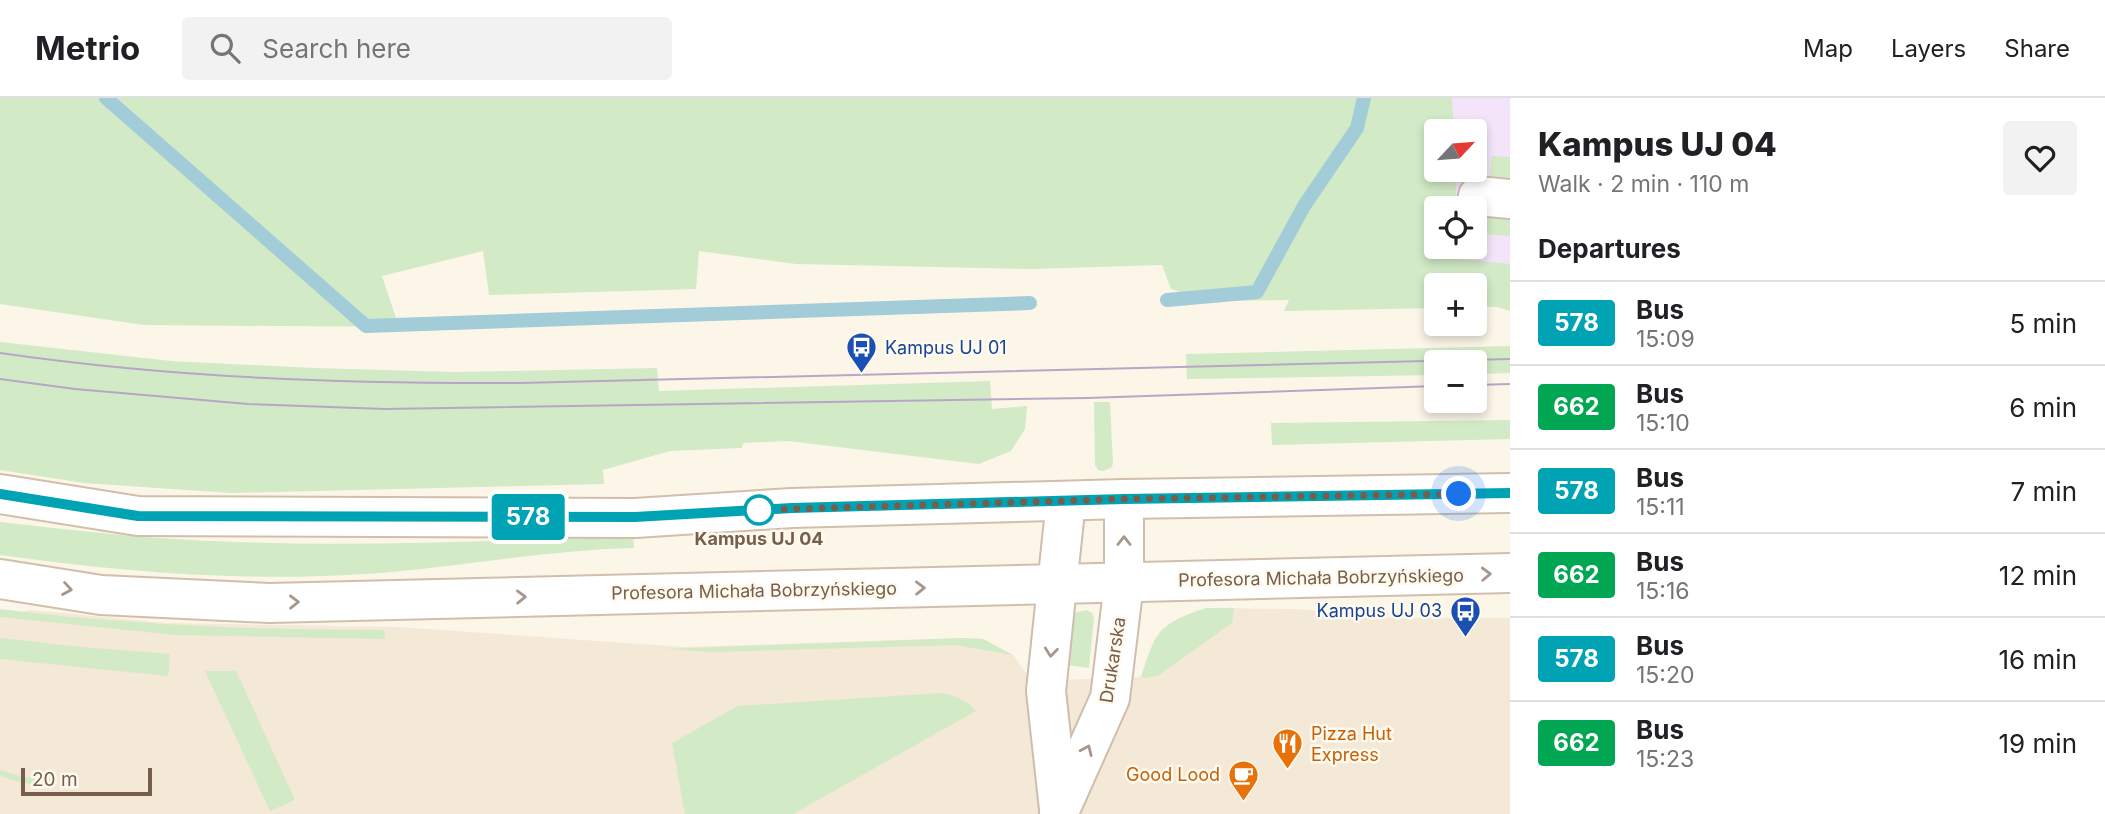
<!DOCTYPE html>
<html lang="en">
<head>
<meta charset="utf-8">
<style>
  :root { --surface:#fff; --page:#f2f2f2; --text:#202124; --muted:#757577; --line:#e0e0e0 }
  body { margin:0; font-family:Inter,sans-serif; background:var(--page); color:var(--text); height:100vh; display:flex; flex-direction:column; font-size:26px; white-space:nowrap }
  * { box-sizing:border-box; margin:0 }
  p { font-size:23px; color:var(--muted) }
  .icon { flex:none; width:38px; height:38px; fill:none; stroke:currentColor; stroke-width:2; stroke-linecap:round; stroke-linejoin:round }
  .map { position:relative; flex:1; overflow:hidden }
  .details { display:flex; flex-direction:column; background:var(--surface); width:595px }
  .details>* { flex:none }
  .badge { padding:0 14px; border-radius:5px; font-size:24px; line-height:46px }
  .needle { width:46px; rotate:64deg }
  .controls { position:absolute; left:1424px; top:21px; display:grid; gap:14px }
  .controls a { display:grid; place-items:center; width:63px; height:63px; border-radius:7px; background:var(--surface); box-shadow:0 4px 10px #0003; font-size:35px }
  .scale { position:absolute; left:21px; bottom:18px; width:131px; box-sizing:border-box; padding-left:7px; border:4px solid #775e4c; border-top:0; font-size:19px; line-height:24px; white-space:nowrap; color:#775e4c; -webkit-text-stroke:5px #fffaee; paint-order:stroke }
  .you { position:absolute; width:35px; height:35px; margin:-18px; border:5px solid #fff; border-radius:50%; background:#1a73e8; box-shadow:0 0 0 10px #1a73e833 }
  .map>.badge { position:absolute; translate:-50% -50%; box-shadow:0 0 0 4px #fff }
  h2 { padding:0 28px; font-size:26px; line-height:63px }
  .round { display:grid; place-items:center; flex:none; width:74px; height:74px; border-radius:7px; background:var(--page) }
  .summary { display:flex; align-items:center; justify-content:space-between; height:119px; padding:0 28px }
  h1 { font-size:33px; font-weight:800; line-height:52px }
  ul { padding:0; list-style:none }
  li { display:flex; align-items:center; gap:21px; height:84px; padding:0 28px; border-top:2px solid var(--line) }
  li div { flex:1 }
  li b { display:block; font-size:26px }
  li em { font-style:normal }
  li .badge { min-width:77px; font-weight:700; text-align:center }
  header { display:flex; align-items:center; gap:42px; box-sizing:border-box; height:98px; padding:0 35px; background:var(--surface); border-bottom:2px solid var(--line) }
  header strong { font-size:33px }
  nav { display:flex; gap:38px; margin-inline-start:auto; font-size:24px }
  .search { width:490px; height:63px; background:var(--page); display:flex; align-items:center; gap:18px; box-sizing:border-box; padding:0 24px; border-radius:7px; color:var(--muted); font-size:26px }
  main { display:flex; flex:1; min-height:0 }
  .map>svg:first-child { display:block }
  .residential { fill:#f4e8d6 }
  .education { fill:#f3e4f9; fill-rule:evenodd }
  .green { fill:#d2eac6 }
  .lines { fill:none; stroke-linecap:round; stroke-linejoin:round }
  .stream { stroke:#a2ccd8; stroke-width:14 }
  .street-casing { stroke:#cebeae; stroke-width:42 }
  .secondary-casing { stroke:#d1bfab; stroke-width:42 }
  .street { stroke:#fff; stroke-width:38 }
  .secondary { stroke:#fff; stroke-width:38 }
  .tram { stroke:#baa5c7; stroke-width:2 }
  .oneway { stroke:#a7968b }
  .line-casing { stroke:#fff; stroke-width:16 }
  .line { stroke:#00a3b4; stroke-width:10 }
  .walk { stroke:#775e4c; stroke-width:7; stroke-dasharray:0 12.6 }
  .stop-dot { fill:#fff; stroke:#00a3b4; stroke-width:3.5 }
  .labels { text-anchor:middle; stroke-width:5; stroke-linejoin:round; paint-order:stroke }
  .transit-label { font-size:18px; fill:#164399; stroke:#fffaee; text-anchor:start }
  .stop-label { font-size:18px; font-weight:bold; fill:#775e4c; stroke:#fffaee }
  .street-label { font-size:18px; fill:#775e4c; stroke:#fffaee }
  .food-label { font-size:18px; fill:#c56008; stroke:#fffaee; text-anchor:start }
</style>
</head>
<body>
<header>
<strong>Metrio</strong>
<div class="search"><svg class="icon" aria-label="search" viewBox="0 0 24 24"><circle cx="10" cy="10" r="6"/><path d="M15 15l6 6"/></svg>Search here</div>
<nav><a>Map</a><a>Layers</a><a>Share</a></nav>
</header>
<main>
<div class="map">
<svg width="1510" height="716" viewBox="0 0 1510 716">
  <rect width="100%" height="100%" fill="#fcf6e8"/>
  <!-- residential -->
  <path class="residential" d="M1206,510L1295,511L1393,520H1510V716H0V518L31,512L167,525L398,529L683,549L963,540L983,541L1013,557L1032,583L1141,579L1154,542L1162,531L1177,521Z"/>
  <!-- education -->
  <path class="education" d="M1396,0H1510V199L1475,187H1437ZM1437,33H1475V72H1437ZM1437,110H1475V149H1437Z"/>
  <!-- green -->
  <g class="green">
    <path d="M0,0H1452L1454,33H1437V72H1455L1457,110H1437V149H1459L1460,161L1510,166V213L1497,209H1475V187H1437V210L1284,213L1289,202L1210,203L1171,191L1162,167L1033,171L796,166L699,153L696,191L489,197L483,153L382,178L399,229L144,227L0,206Z"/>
    <path d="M1492,58L1510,59V80L1490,78Z"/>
    <path d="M1487,115L1510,118V138L1485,136Z"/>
    <path d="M0,244L171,263L315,270L454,274L657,270L659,293L990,283L992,311L1027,308L1025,331L1011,353L979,366L788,343L743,345L742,350L670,353L603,372L604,386L231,395L84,385L0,372Z"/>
    <path d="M1510,248V275L1475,276V264H1437V277L1187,281L1186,256Z"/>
    <path d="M1094,304H1110L1113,366L1111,370L1103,373L1098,372L1095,367Z"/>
    <path d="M1510,322V341L1272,347L1271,325Z"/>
    <path d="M0,424C79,433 159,442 239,444C370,449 502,442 633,438L634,450C544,452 455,470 365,476C243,484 121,474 0,457Z"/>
    <path d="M1206,510H1234L1232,525L1159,577L1145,580L1141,579C1155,534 1160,525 1206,510Z"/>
    <path d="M0,511C130,527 253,532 384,532L385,541L175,537L0,519Z"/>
    <path d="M1087,512L1092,515L1094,519L1089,570L1067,567L1073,515Z"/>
    <path d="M0,540L81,549L170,556L168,578L0,561Z"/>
    <path d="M963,540L983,541L1013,557L955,547L711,554L665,551Z"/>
    <path d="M205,573H236L295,702L270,713Z"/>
    <path d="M941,595C954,597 968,603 976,613L793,716H685L672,645L738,608Z"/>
    <path d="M0,672L23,679H53L55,684C40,690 14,684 0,677Z"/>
  </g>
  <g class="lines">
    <!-- stream -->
    <g class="stream">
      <path d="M106,0L366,228L1030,205"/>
      <path d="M1167,202L1257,194L1304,108L1357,30L1364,0"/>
    </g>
    <defs>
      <g id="street">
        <path d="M1478,98L1510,101"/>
        <path d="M1059,711L1046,593L1066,403"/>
        <path d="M1059,714L1110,600L1124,485V401"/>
      </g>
      <g id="secondary">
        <path d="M0,396L138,418L635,420L792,410L1124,401L1510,395"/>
        <path d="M0,481L101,497L269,505L1510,475"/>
      </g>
    </defs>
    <!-- street casing -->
    <use href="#street" class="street-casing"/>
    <!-- secondary casing -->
    <use href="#secondary" class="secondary-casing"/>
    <!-- street -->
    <use href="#street" class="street"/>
    <!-- secondary -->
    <use href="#secondary" class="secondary"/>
    <!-- tram -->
    <g class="tram">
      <path d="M0,255C173,280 346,286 520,285L1510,261"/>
      <path d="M0,281L75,291L248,306L385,311L1087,300L1437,288"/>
      <path d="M1475,287L1510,286"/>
    </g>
  </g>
  <!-- one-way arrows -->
  <defs><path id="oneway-chevron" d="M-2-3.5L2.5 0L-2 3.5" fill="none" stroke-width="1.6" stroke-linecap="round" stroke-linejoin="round" transform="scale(1.75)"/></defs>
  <g class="oneway">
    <use href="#oneway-chevron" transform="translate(1124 443) rotate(-90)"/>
    <use href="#oneway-chevron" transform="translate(1486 476) rotate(-2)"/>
    <use href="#oneway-chevron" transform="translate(920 490) rotate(-1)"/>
    <use href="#oneway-chevron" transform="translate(67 491) rotate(9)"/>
    <use href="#oneway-chevron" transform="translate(521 499) rotate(-1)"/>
    <use href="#oneway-chevron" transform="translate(294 504) rotate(-1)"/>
    <use href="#oneway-chevron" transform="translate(1051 554) rotate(96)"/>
    <use href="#oneway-chevron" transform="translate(1087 652) rotate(-66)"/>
  </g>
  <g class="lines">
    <defs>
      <path id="line" d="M0,396L138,418L635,419L792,410L1124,401L1510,395"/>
    </defs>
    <!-- line casing -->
    <use href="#line" class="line-casing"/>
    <!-- line -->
    <use href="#line" class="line"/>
    <!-- walk -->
    <path class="walk" d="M759,412L1124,401L1459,396"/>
  </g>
  <!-- icons -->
  <defs>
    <symbol id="bus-pin" viewBox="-11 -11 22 30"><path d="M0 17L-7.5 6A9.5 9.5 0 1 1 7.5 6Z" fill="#1a4fb4" stroke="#fffaee"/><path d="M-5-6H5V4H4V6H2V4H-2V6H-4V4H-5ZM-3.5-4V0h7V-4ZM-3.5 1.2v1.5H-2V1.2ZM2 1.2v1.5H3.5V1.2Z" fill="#fff"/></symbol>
    <symbol id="restaurant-pin" viewBox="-11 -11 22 30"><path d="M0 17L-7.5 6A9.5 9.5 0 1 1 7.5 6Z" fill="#e8710a" stroke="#fffaee"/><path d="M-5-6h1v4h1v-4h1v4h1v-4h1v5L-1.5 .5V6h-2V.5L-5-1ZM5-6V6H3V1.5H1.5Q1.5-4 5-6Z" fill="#fff"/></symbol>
    <symbol id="cafe-pin" viewBox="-11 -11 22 30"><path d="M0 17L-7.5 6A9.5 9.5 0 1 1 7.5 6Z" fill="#e8710a" stroke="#fffaee"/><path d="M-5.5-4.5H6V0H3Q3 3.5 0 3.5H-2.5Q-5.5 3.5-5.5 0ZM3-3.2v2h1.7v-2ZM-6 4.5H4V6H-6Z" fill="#fff"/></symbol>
  </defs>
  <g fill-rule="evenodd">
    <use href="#bus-pin" x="844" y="232" width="35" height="47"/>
    <use href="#bus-pin" x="1448" y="496" width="35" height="47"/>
    <use href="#restaurant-pin" x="1270" y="628" width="35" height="47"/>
    <use href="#cafe-pin" x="1226" y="660" width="35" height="47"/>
  </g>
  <!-- markers -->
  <circle class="stop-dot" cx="759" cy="412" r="14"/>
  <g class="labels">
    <!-- transit labels -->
    <g class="transit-label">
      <text x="885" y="256">Kampus UJ 01</text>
      <text x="1442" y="519" text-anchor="end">Kampus UJ 03</text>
    </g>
    <!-- stop labels -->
    <g class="stop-label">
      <text x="759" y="447">Kampus UJ 04</text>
    </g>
    <!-- street labels -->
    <g class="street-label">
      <text transform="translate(1321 480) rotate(-1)" y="6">Profesora Michała Bobrzyńskiego</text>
      <text transform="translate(754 493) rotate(-1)" y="6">Profesora Michała Bobrzyńskiego</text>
      <text transform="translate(1113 562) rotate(-81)" y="6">Drukarska</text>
    </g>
    <!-- food labels -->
    <g class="food-label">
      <text x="1311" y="642">Pizza Hut<tspan x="1311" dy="21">Express</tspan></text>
      <text x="1220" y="683" text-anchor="end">Good Lood</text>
    </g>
  </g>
</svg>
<div class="controls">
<a><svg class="needle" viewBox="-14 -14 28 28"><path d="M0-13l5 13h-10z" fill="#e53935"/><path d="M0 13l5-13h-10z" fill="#757577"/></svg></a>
<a><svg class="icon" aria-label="locate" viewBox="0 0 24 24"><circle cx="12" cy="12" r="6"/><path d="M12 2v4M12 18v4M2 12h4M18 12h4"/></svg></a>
<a>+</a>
<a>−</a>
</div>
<div class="scale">20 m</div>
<div class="you" style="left:1459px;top:396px"></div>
<b class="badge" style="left:528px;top:419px;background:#00a3b4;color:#fff">578</b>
</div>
<section class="details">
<div class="summary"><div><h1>Kampus UJ 04</h1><p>Walk · 2 min · 110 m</p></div><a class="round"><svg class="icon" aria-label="heart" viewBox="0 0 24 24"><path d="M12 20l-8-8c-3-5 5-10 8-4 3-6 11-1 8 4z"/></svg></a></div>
<h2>Departures</h2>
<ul>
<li><span class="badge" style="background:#00a3b4;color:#fff">578</span><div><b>Bus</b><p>15:09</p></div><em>5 min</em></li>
<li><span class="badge" style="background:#00a651;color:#fff">662</span><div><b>Bus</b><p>15:10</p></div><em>6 min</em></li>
<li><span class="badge" style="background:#00a3b4;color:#fff">578</span><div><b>Bus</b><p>15:11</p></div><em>7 min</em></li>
<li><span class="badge" style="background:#00a651;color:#fff">662</span><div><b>Bus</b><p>15:16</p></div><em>12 min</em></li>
<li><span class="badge" style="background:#00a3b4;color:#fff">578</span><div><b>Bus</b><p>15:20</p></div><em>16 min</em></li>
<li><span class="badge" style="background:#00a651;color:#fff">662</span><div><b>Bus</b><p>15:23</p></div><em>19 min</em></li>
</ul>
</section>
</main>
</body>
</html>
